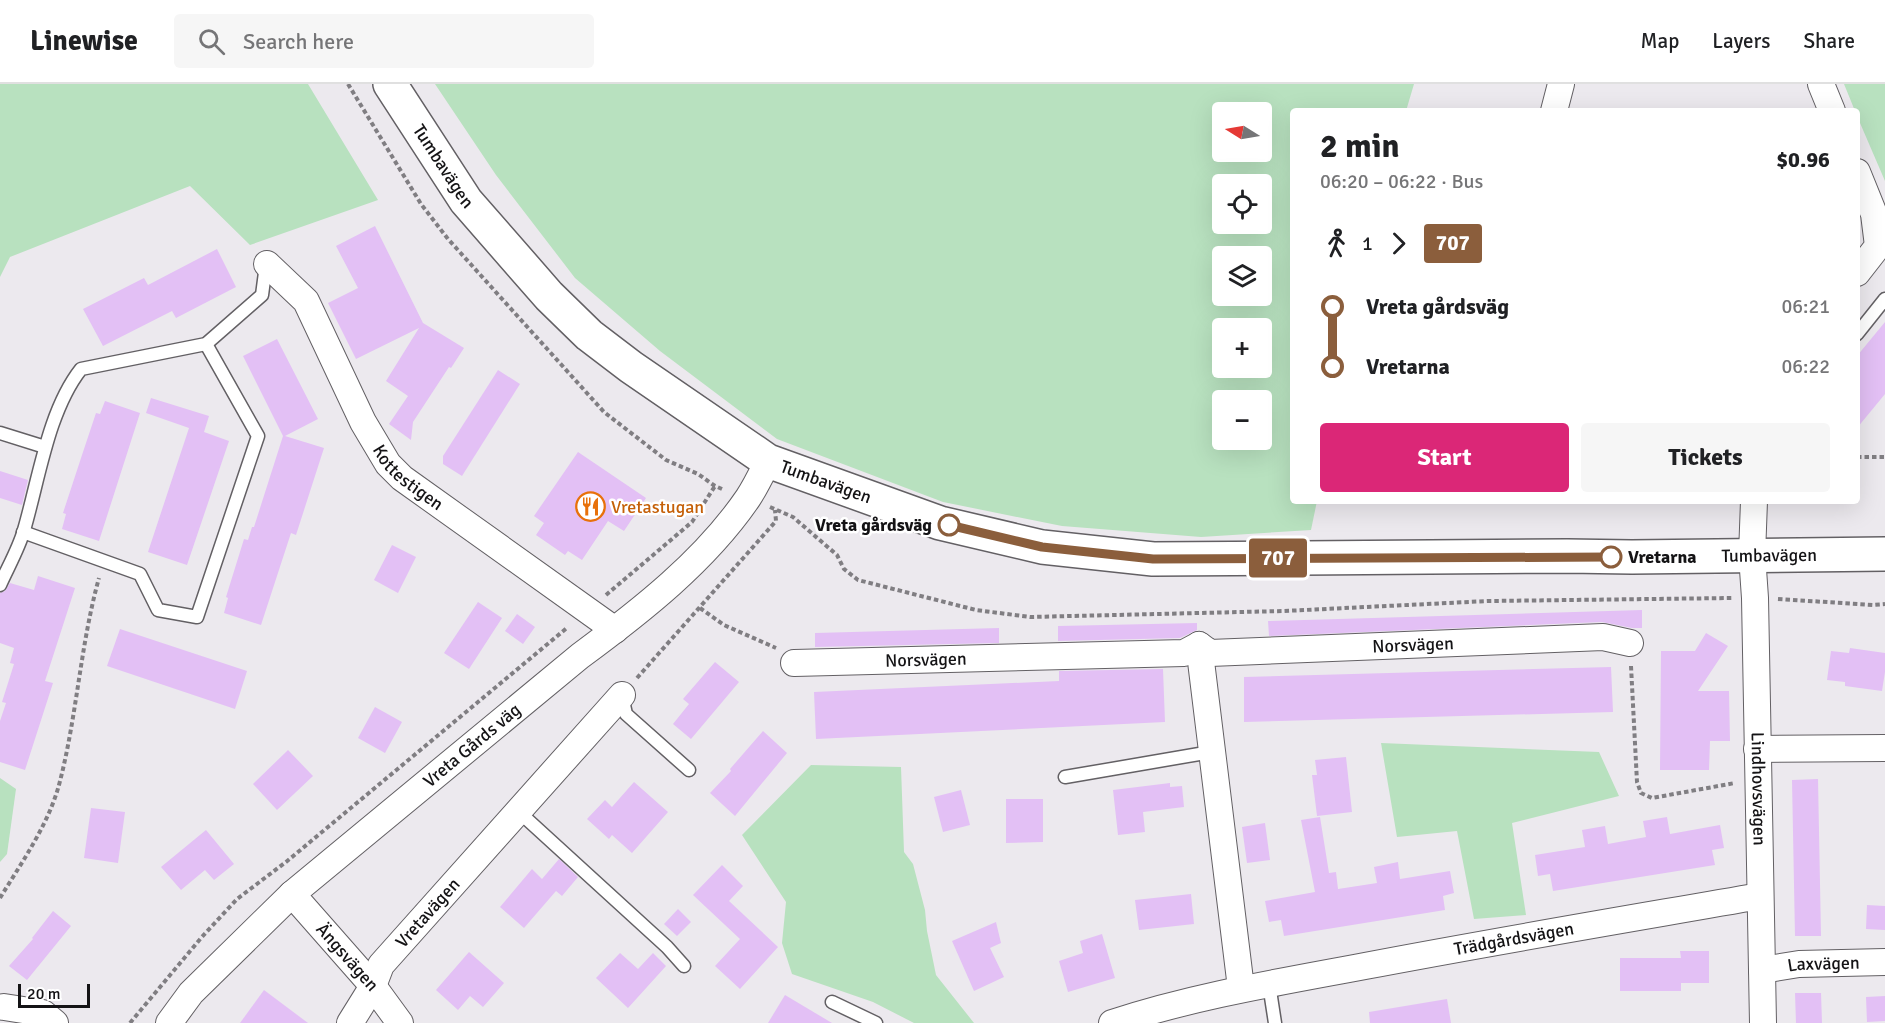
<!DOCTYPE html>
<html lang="en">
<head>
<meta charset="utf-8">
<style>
  :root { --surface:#fff; --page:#f6f6f6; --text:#202124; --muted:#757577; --line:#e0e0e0; --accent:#db2777 }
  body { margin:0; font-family:Signika,sans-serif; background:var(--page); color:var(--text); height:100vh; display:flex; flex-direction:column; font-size:22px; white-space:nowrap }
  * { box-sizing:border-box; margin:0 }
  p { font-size:20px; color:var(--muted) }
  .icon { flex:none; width:33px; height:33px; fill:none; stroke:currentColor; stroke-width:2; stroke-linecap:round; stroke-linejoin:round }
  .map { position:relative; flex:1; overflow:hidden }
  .side { position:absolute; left:1290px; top:24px; width:570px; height:396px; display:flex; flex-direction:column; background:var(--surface); border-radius:6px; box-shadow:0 6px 24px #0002 }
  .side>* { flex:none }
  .badge { padding:0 12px; border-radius:4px; font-size:21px; line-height:39px }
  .needle { width:39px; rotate:281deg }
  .fabs { position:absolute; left:1212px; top:18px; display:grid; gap:12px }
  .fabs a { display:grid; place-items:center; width:60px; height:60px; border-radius:6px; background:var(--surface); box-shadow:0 6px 24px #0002; font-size:30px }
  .scale { position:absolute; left:18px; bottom:15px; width:72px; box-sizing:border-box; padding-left:6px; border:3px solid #141315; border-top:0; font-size:16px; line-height:21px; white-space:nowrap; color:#141315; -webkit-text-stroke:4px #fff; paint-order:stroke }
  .map>.badge { position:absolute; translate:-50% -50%; box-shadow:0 0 0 3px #fff }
  .legs { display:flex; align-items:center; gap:9px; height:66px; padding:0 30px; font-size:20px }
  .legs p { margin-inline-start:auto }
  .head { display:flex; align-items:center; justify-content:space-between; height:102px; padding:0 30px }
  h1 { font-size:33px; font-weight:800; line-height:45px }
  .cta { display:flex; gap:12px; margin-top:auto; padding:12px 30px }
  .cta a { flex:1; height:69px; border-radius:6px; background:var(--accent); color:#fff; font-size:24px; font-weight:800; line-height:69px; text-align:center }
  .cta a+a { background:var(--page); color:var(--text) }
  ul { padding:0 30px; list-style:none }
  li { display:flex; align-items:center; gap:21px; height:60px; font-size:22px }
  li i { display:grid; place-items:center; width:9px; height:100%; margin:0 8px; background:currentColor }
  li i::after { content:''; width:15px; height:15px; margin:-8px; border:4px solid; border-radius:50%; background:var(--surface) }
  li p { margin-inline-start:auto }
  li:first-child i { background:linear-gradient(#0000 50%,currentColor 0) }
  li:last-child i { background:linear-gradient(currentColor 50%,#0000 0) }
  header { display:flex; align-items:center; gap:36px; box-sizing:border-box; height:84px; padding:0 30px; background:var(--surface); border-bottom:2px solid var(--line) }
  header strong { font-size:28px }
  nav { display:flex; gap:33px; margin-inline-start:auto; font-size:21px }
  .search { width:420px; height:54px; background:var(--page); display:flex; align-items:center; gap:15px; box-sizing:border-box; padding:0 21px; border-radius:6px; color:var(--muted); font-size:22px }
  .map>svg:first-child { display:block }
  .green { fill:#b8e1bf; fill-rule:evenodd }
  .building { fill:#e3c0f5 }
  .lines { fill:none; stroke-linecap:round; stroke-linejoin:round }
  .service-casing { stroke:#636064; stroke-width:15 }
  .minor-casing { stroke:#636064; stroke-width:28 }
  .secondary-casing { stroke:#636064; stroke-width:36 }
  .path { stroke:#807e82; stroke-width:4; stroke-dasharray:4.5 3; stroke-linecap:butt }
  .service { stroke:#fff; stroke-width:12 }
  .minor { stroke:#fff; stroke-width:26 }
  .secondary { stroke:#fff; stroke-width:33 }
  .line-1-casing { stroke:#fff; stroke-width:14 }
  .line-1 { stroke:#8b5e3c; stroke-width:9 }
  .stop-1-dot { fill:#fff; stroke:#8b5e3c; stroke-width:3 }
  .labels { text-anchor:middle; stroke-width:5; stroke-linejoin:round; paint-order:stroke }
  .street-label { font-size:18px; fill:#141315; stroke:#fff }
  .food-label { font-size:18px; fill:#c56008; stroke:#fff; text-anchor:start }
  .stop-label { font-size:18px; font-weight:bold; fill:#141315; stroke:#fff; text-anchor:end }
</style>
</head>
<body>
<header>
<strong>Linewise</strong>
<div class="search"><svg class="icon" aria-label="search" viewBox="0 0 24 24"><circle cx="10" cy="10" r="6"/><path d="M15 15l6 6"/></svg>Search here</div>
<nav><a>Map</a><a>Layers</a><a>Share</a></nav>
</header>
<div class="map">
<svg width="1885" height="939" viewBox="0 0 1885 939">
  <rect width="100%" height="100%" fill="#ece9ee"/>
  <!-- green -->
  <g class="green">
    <path d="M0,0H308L378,116L250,161L190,102L10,173L0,193Z"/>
    <path d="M435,0H1414L1406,27H1293V417H1317L1311,446L1201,453L1062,442L943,418L777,355L660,267L575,194L496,91ZM1262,28V68H1222V28ZM1262,100V140H1222V100ZM1262,172V212H1222V172ZM1262,244V284H1222V244ZM1262,316V356H1222V316Z"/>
    <path d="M1844,0H1885V97L1857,32V27H1855Z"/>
    <path d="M1381,659L1599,668L1619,712L1512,739L1526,831L1474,835L1457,747L1397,753Z"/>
    <path d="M811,681L901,683L904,768L913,780L925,826L927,847L936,891L974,939H914L873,918L792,890L782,859L786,818L742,751Z"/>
    <path d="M0,694L16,705L7,770L0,778Z"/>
  </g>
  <!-- building -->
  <g class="building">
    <path d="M375,142L423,239L464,264L451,284L449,283L413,338L411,356L389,340L408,312L386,297L419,244L356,275L328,219L358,204L336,162Z"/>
    <path d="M217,165L236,203L176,234L172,227L103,262L83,225L144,194L148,201Z"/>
    <path d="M1885,238V310L1857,344V272Z"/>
    <path d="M277,255L318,335L285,352L324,364L296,451L291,449L261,541L224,529L228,514L226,513L244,455L248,456L252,443H254L283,352L243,272Z"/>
    <path d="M498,286L520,300L462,392L443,380V372Z"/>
    <path d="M151,314L209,332L204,348L229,357L187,481L148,468L189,344L146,329Z"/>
    <path d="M105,317L140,329L99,457L62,445L66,430L63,429L82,371L96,329L100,330Z"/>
    <path d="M578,368L646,414L624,447L608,437L582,476L568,467L565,471L536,451L544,439L534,432Z"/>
    <path d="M0,387L28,396L22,421L0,414Z"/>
    <path d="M392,461L416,473L398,509L374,496Z"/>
    <path d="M38,492L75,504L45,597L53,599L25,686L0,678V637L6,619L2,618L14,580L10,579L14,564L0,559V509L5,507L10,499L34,506Z"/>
    <path d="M478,518L502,534L469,585L444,569Z"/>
    <path d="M1642,526V544H1632L1602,538L1269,552L1268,537Z"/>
    <path d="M517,530L535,543L523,560L505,547Z"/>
    <path d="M1197,539V546L1180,554L1058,557V542Z"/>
    <path d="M999,544V559L815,563V549Z"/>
    <path d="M120,545L247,587L235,625L107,582Z"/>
    <path d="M1706,549L1728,562L1698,607H1729L1730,657H1710L1709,686H1660L1661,567H1695Z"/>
    <path d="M1850,564L1885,569V588L1882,607L1845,602V598L1827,596L1831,567L1849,569Z"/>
    <path d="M715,578L739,598L691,655L673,640L689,620L683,615Z"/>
    <path d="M1611,583L1613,628L1244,638V593Z"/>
    <path d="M1163,585L1165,638L816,655L814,608L1059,597V587Z"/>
    <path d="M375,623L402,638L385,669L358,654Z"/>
    <path d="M763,647L787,669L735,732L710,709L731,687L730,685Z"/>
    <path d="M288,666L313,692L277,726L253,700Z"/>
    <path d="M1346,673L1352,728L1317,732L1312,691H1317L1315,676Z"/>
    <path d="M1818,695L1821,852H1795L1792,696Z"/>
    <path d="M634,698L668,728L632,769L612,751L609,755L587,735L605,716L612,723Z"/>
    <path d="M1170,699V703L1182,702L1184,723L1143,728L1145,748L1118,751L1113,706Z"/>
    <path d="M961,706L970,741L943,748L934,713Z"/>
    <path d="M1006,715H1043V758L1006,759Z"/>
    <path d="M91,724L125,728L118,779L84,774Z"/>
    <path d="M1320,733L1329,789L1336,788L1338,805L1377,799L1374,783L1398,778L1400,795L1450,787L1454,809L1443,812L1445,826L1284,852L1281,836L1269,838L1265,817L1315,808L1301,736Z"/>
    <path d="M1667,733L1670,750L1720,741L1724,764L1712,766L1715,781L1553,807L1550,790L1538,792L1535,771L1585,763L1582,746L1605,742L1608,760L1646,753L1643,737Z"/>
    <path d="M1265,739L1270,776L1247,779L1242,743Z"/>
    <path d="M206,746L234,780L214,796L205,786L181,806L161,783Z"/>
    <path d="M559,775L578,793L562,812L556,807L524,844L500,823L532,785L542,795Z"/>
    <path d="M722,781L743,802L729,817L778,863L740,905L715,882L740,855L693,811Z"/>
    <path d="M1191,810L1194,840L1139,846L1135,816Z"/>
    <path d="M1867,821L1885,822V846L1866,845Z"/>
    <path d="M678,825L691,838L677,852L664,840Z"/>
    <path d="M53,827L71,842L27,896L9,882L33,855L32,854Z"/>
    <path d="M996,838L1001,859L990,864L1004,893L974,907L952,857Z"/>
    <path d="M1102,850L1115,894L1068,908L1059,877L1083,869L1080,857Z"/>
    <path d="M1680,867H1709V899H1681V907H1620V874H1681Z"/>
    <path d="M469,868L504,899L483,923L470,912L458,926L436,906Z"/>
    <path d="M620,869L638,885L653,869L666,882L628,924L596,894Z"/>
    <path d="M264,906L308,939H240Z"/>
    <path d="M1795,909H1821L1822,939H1796Z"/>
    <path d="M785,911L832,939H768Z"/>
    <path d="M1885,912V937L1867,938L1866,913Z"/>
    <path d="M1447,915L1451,939H1370L1369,928Z"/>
  </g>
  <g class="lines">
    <defs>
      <g id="service">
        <path d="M1857,250L1885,215"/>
        <path d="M0,349L45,363"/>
        <path d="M23,448L140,490L158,526L197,533L258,352L206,260"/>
        <path d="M0,501C8,483 19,464 24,446C39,395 48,327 81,285L206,260L262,211L266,181"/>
        <path d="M622,612L626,630L689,686"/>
        <path d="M1065,693L1211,668"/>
        <path d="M518,727L667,863L684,882"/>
        <path d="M1269,900L1275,939"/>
        <path d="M832,918L876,939"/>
      </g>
      <g id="minor">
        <path d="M1821,0L1832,27"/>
        <path d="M1554,27L1561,0"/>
        <path d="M1857,88L1874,130L1878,162L1857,189"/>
        <path id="s1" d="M267,180L306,217L363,338L388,380L402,394L615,546"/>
        <path id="s2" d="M1754,417L1752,471L1755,514L1763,939"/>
        <path d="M1199,561L1241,904"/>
        <path id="s3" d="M794,579L1184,569L1199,561L1210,569L1603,553L1630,559"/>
        <path d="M1757,665L1885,664"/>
        <path id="s4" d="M292,810L373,902L400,939"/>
        <path id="s5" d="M1762,886L1799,880L1885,878"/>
        <path d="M4,923L43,929L55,939"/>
        <path id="s6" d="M169,939L191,909L292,810L580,572C641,527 705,477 748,414C756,402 762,389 768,377"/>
        <path id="s7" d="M350,939L373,902L381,881L622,611"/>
        <path id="s8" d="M1112,939C1194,912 1280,898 1365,882C1496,857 1628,835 1760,812"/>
      </g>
      <g id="secondary">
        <path id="s9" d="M390,0L466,117L549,212L589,251L631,283L768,377L940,439L1042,463L1153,475L1567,472L1632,473L1885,470"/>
      </g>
    </defs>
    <!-- service casing -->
    <use href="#service" class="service-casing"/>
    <!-- minor casing -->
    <use href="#minor" class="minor-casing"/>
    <!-- secondary casing -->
    <use href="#secondary" class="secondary-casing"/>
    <!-- path -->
    <g class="path">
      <path d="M348,0L421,120L448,155L604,328L666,376L698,390L715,402L722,405"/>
      <path d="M1857,373H1885"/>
      <path d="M770,423L793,433L837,471L844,485L858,496L976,526L1030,533L1284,527L1489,517L1732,514"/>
      <path d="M606,511L692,438L715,402"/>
      <path d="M1778,515L1873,521L1885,520"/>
      <path d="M700,524L724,541L776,564"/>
      <path d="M1631,582L1637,698L1641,709L1652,714L1735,699"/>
      <path d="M637,594L776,437L775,426"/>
      <path d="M0,814C22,778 48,741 59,701C77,633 80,562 99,494"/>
      <path d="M130,939L201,854L237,815L286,778L568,543"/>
    </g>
    <!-- service -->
    <use href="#service" class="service"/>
    <!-- minor -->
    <use href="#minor" class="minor"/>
    <!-- secondary -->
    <use href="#secondary" class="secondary"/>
  </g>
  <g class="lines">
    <defs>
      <path id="line-1" d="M949,441L1042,463L1153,475L1611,473"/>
    </defs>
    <!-- line-1 casing -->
    <use href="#line-1" class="line-1-casing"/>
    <!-- line-1 -->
    <use href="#line-1" class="line-1"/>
  </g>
  <!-- icons -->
  <defs>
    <symbol id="restaurant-ring" viewBox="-11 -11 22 22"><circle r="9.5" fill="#fff" stroke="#e8710a" stroke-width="1.5"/><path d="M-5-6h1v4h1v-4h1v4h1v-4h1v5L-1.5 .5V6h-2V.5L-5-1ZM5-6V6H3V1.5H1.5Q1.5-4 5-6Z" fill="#e8710a"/></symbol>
  </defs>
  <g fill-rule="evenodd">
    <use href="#restaurant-ring" x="574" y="406" width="33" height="33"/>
  </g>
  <!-- markers -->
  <g class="stop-1-dot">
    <circle cx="949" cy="441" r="10"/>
    <circle cx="1611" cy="473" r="10"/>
  </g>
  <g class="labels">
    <!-- street labels -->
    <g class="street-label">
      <text dy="6" stroke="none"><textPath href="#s9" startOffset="98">Tumbavägen</textPath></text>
      <text dy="6" stroke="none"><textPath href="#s1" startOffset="260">Kottestigen</textPath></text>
      <text dy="6" stroke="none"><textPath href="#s9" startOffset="602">Tumbavägen</textPath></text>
      <text dy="6" stroke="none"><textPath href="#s9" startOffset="1556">Tumbavägen</textPath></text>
      <text dy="6" stroke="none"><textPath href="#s3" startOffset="624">Norsvägen</textPath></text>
      <text dy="6" stroke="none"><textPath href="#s3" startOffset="132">Norsvägen</textPath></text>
      <text dy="6" stroke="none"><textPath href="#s6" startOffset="412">Vreta Gårds väg</textPath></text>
      <text dy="6" stroke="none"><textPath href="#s2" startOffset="288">Lindhovsvägen</textPath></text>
      <text dy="6" stroke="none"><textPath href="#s7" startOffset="136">Vretavägen</textPath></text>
      <text dy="6" stroke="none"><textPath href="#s8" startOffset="411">Trädgårdsvägen</textPath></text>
      <text dy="6" stroke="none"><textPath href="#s4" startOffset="84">Ängsvägen</textPath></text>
      <text dy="6" stroke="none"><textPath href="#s5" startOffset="62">Laxvägen</textPath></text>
    </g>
    <!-- food labels -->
    <g class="food-label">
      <text x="611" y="429">Vretastugan</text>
    </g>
    <!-- stop labels -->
    <g class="stop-label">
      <text x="932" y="447">Vreta gårdsväg</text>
      <text x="1628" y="479" text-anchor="start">Vretarna</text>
    </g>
  </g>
</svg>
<div class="fabs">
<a><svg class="needle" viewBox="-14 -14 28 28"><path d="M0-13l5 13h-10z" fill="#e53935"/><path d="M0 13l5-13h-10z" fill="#757577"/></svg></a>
<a><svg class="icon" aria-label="locate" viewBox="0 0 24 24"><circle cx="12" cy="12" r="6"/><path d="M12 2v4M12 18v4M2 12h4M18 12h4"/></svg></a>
<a><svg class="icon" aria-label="layers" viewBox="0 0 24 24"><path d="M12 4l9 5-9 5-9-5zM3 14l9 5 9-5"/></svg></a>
<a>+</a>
<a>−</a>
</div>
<div class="scale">20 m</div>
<b class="badge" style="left:1278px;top:474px;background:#8b5e3c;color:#fff">707</b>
<section class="side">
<div class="head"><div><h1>2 min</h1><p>06:20 – 06:22 · Bus</p></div><b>$0.96</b></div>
<div class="legs"><svg class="icon" aria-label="walk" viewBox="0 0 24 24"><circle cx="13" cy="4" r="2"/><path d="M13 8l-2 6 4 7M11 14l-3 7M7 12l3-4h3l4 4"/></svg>1<svg class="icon" aria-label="forward" viewBox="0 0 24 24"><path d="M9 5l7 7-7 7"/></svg><b class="badge" style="background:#8b5e3c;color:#fff">707</b></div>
<ul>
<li><i style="color:#8b5e3c"></i><b>Vreta gårdsväg</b><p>06:21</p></li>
<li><i style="color:#8b5e3c"></i><b>Vretarna</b><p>06:22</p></li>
</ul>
<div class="cta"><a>Start</a><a>Tickets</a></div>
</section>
</div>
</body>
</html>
